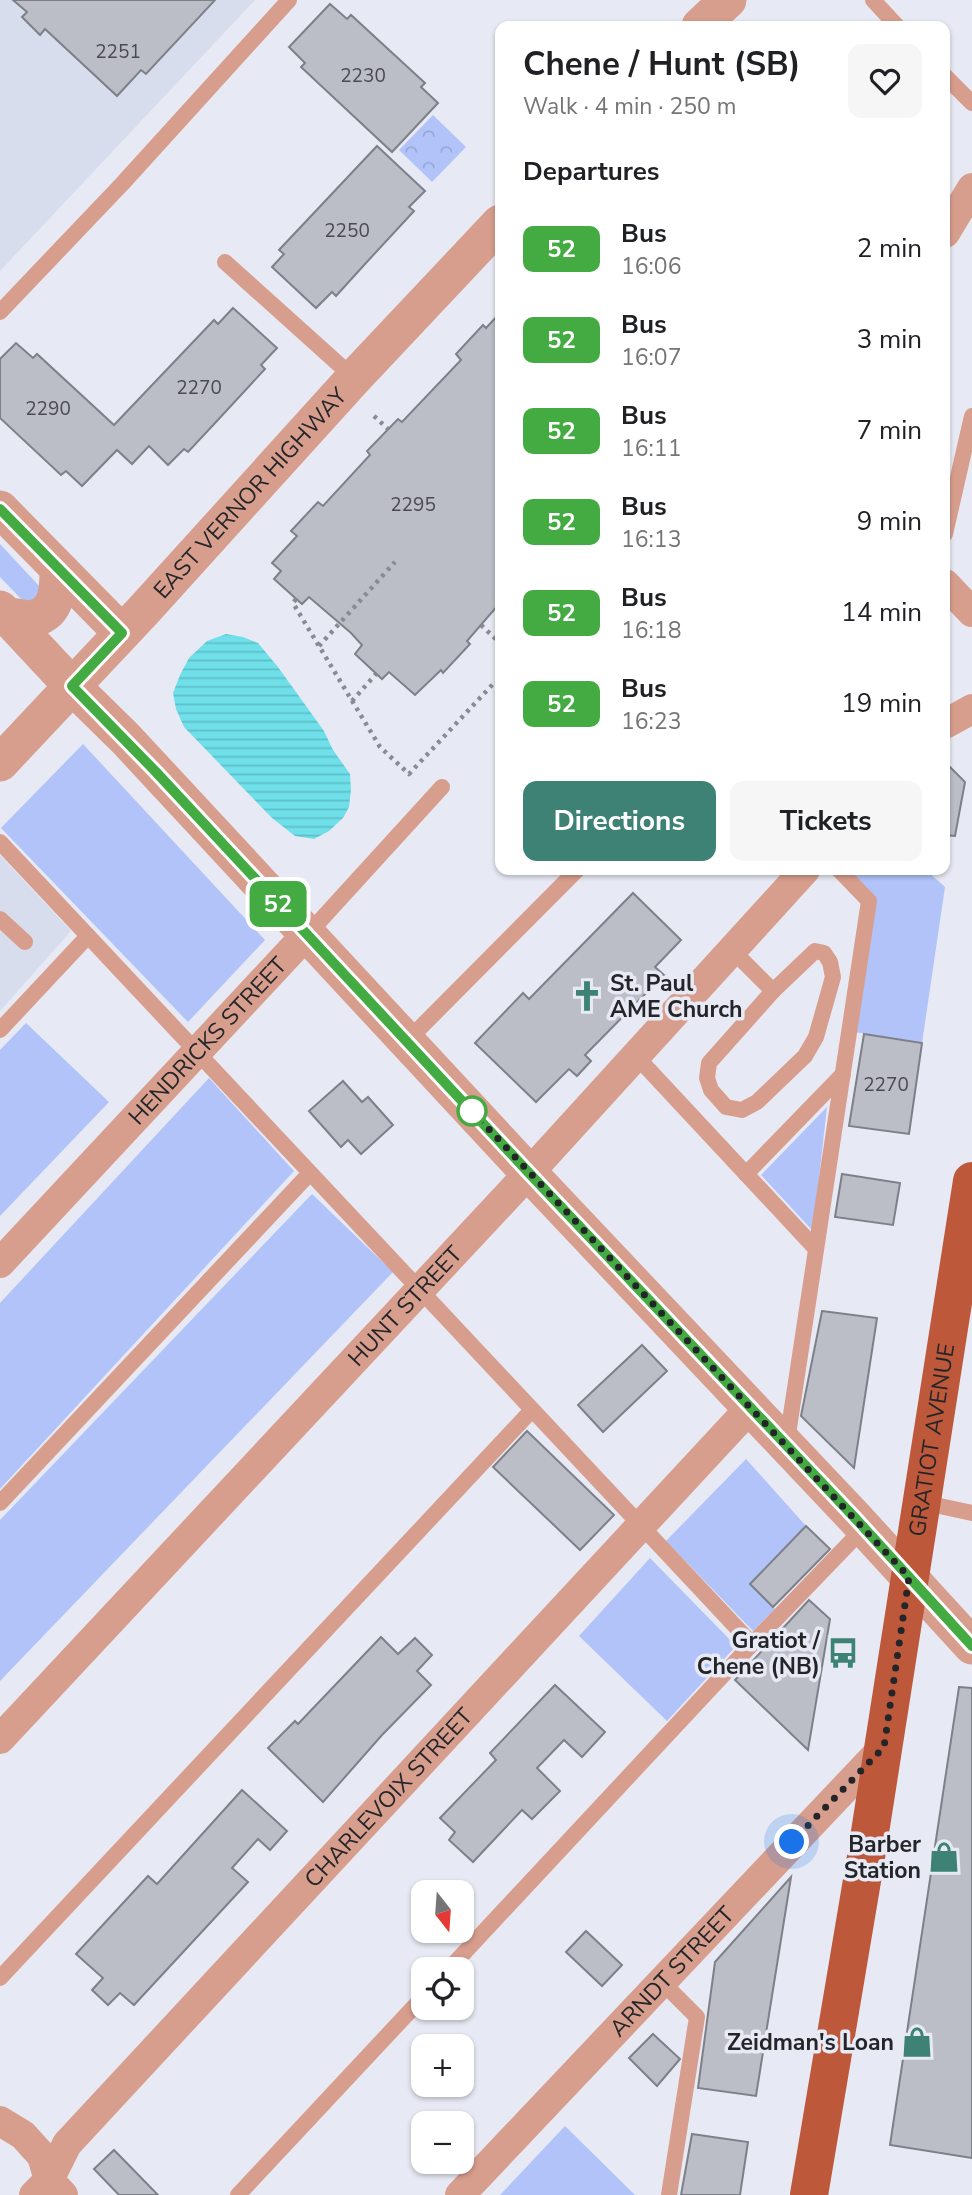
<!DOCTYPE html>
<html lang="en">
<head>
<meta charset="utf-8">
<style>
  :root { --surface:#fff; --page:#f6f6f6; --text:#202124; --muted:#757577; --accent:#3e8276 }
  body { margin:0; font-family:"Nunito Sans",sans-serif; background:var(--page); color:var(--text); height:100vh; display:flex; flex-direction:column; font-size:26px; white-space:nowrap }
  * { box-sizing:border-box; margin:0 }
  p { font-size:23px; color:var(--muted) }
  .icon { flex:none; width:38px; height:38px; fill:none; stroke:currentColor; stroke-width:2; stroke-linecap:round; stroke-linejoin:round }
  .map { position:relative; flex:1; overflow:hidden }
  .drawer { position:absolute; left:495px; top:21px; width:455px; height:854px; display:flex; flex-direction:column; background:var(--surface); border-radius:14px; box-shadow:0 2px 5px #0004 }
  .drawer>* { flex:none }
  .badge { padding:0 14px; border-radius:10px; font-size:24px; line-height:46px }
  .needle { width:46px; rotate:163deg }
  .buttons { position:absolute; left:411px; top:1880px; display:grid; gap:14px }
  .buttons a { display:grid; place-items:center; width:63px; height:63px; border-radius:14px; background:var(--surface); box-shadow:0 2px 5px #0004; font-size:35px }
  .you { position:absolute; width:35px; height:35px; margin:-18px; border:5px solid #fff; border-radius:50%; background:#1a73e8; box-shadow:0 0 0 10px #1a73e833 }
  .map>.badge { position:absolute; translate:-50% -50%; box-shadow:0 0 0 4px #fff }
  h2 { padding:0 28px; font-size:26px; line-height:63px }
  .round { display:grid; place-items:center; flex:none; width:74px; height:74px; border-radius:14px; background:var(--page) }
  .summary { display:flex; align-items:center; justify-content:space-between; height:119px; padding:0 28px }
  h1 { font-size:33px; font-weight:700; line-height:52px }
  .action { display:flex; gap:14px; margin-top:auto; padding:14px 28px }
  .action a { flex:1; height:80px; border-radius:14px; background:var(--accent); color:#fff; font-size:28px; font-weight:700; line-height:80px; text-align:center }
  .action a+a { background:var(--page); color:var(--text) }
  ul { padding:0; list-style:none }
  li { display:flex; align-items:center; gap:21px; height:91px; padding:0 28px }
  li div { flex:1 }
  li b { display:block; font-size:26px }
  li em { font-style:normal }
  li .badge { min-width:77px; font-weight:700; text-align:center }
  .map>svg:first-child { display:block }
  .built { fill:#d8dded }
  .grass { fill:#b1c3f9 }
  .forest { fill:url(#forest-crowns) }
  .water { fill:url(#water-rules) }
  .building { fill:#bbbec7; stroke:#7d8088; stroke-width:2 }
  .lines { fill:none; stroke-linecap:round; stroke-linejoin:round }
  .path { stroke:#898b92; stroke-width:4.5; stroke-dasharray:3.5 5; stroke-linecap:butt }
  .service { stroke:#d89e8d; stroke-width:16 }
  .minor { stroke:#d89e8d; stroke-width:30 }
  .tertiary { stroke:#d89e8d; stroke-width:37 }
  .primary { stroke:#be583b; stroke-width:38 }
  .line-casing { stroke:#fff; stroke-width:16 }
  .line { stroke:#44aa42; stroke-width:10 }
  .walk { stroke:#242529; stroke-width:7; stroke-dasharray:0 12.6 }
  .stop-dot { fill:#fff; stroke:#44aa42; stroke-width:3.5 }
  .labels { text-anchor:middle; stroke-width:7; stroke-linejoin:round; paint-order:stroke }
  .number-label { font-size:19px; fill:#4a4b50 }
  .street-label { font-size:23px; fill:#242529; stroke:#e7eaf4 }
  .poi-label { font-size:23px; font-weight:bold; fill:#242529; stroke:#e7eaf4; text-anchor:end }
</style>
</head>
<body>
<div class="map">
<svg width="972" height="2195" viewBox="0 0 972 2195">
  <defs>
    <pattern id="forest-crowns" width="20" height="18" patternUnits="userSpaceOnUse" patternTransform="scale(1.75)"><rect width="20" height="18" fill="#b1c3f9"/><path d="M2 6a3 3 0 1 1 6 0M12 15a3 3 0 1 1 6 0" fill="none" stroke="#98a7d5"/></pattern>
    <pattern id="water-rules" width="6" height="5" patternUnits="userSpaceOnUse" patternTransform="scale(1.75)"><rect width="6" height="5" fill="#6fdfe9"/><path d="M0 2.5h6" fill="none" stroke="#60bfc8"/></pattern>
  </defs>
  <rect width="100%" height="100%" fill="#e7eaf4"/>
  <!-- built -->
  <g class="built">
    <path d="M0,0H255L0,271Z"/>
    <path d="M0,855L71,931L0,1011Z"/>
  </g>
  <!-- grass -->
  <g class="grass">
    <path d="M0,544L40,587V596L33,603L24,602L0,577Z"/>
    <path d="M83,744L265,940L188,1022L1,828Z"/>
    <path d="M851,870H926L945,887L922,1043L849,1031L869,901L846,876Z"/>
    <path d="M26,1023L109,1102L0,1216V1050Z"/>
    <path d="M209,1078L294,1171L0,1489V1303Z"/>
    <path d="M827,1107L813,1231L761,1175Z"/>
    <path d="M312,1194L393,1272L0,1681V1520Z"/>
    <path d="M746,1459L806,1526L750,1584L775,1609L753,1631L666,1541Z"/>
    <path d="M650,1558L736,1646L667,1721L579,1636Z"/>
    <path d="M565,2126L635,2195H500Z"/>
  </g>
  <!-- forest -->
  <path class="forest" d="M433,115L466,147L432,182L399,150Z"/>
  <!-- water -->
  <path class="water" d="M226,634L243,637L258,643L278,667L324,731L333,750L350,774L351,790L349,807L343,818L329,831L314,839L295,836L272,818L184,727L176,709L173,693L180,675L189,658L207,641Z"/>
  <!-- building -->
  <g class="building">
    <path d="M13,0H215L146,74L141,70L117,96L45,29L40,35L22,17L27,12Z"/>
    <path d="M330,4L347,19L351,15L425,83L421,87L438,103L392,152L301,67L305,63L289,47Z"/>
    <path d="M377,146L425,191L409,207L414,211L365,264L336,296L332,292L316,308L272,267L284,254L279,250Z"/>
    <path d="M233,308L277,348L261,365L265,369L216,422L188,452L184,449L168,465L149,446L132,464L117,450L82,486L66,471L61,475L0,418V359L16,343L33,358L37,354L114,425L214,320L218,324Z"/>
    <path d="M500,313V603L467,641L470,644L443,673L441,670L415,695L389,672L382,679L355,654L362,645L351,633L309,597L302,604L274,579L281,571L272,563L297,536L291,531L318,502L323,506L370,455L367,451L398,419L402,422L461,360L456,354L483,325L486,328Z"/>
    <path d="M945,762L965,782L955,836L945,835Z"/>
    <path d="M633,893L681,940L655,967L664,975L585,1055L591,1061L577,1076L569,1069L536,1102L475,1043L523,993L529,999Z"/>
    <path d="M864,1034L922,1043L909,1134L849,1126Z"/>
    <path d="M343,1081L362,1102L368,1097L393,1125L361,1154L348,1140L341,1147L309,1111Z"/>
    <path d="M842,1174L900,1183L893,1225L835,1217Z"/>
    <path d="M822,1311L877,1318L854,1468L801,1416Z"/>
    <path d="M642,1345L667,1371L603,1432L578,1405Z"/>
    <path d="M527,1431L614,1515L580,1550L493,1467Z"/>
    <path d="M806,1526L830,1549L773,1607L750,1584Z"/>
    <path d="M809,1600L830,1619L808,1750L735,1680Z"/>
    <path d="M381,1637L398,1654L415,1638L432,1655L417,1671L431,1685L382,1735L323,1802L268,1748L295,1721L298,1724Z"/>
    <path d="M555,1685L605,1732L582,1757L564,1740L537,1768L560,1791L532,1819L522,1810L473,1862L449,1840L455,1832L440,1818L496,1760L490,1753Z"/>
    <path d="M959,1687L972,1688V2158L890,2145Z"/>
    <path d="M242,1790L287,1831L270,1850L258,1839L232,1868L248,1882L134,2005L120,1993L108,2005L92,1990L103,1978L76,1954L148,1876L157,1884Z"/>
    <path d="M791,1877L756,2096L698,2088L715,1962Z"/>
    <path d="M586,1931L622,1965L602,1986L566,1952Z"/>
    <path d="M653,2034L680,2059L657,2086L629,2058Z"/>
    <path d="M692,2134L748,2142L740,2195H681Z"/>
    <path d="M114,2150L158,2195H119L94,2169Z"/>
  </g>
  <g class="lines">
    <!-- path -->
    <g class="path">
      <path d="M374,416L388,429"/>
      <path d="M296,599L293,603L380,747L409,774L493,684L500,683"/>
      <path d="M481,625L500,643"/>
      <path d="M319,646L395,562"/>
      <path d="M352,701L376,674"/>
    </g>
    <!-- service -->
    <g class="service">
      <path d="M873,0L897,26"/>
      <path d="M945,76L972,103"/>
      <path d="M225,262L354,378"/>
      <path d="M0,312L122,184L289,0"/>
      <path d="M945,534L972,416"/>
      <path d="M0,842L752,1644"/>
      <path d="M0,919L25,942"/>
      <path d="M307,935L442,787"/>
      <path d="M732,950L773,991"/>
      <path d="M815,951L824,953L830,962L833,977L816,1037L805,1056L757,1102L742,1110L726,1107L711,1090L707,1078L709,1063L773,991Z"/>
      <path d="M0,1030L88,936"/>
      <path d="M406,1042L577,870"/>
      <path d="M636,1056L816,1249"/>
      <path d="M746,1174L843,1074"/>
      <path d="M787,1441L869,901L839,870"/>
      <path d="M921,1502L972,1513"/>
      <path d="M0,1503L310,1173"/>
      <path d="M449,1969L752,1644L864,1528"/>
      <path d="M0,1978L532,1410"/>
      <path d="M661,1981L697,2017L669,2195"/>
      <path d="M238,2195L424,1996"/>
    </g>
    <!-- minor -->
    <g class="minor">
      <path d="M945,233L972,188"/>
      <path d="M945,584L972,612"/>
      <path d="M945,724L972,709"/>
      <path id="s1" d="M0,1263L306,935"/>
      <path id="s2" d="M0,1739L529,1173L805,870"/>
      <path d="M0,2121L23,2135L42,2156L49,2180L63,2195"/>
      <path id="s3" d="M34,2195L49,2180L67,2144L751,1407"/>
      <path id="s4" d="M460,2195L884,1747"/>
    </g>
    <!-- tertiary -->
    <g class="tertiary">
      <path d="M700,26L728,0"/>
      <path d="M0,509L122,633"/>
      <path d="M0,609L72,686L126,739L529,1173L855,1518L972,1646"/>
      <path d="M7,616C15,616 28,620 35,618C58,612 58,588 58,570"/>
      <path id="s5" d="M0,763L143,611L354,378L500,223"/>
    </g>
    <!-- primary -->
    <path class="primary" id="s6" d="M809,2195L868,1845L972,1181"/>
  </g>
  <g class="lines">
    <defs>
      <path id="line" d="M0,509L122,633L72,686L156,772L529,1173L855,1518L972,1646"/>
    </defs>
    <!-- line casing -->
    <use href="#line" class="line-casing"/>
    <!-- line -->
    <use href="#line" class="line"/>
    <!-- walk -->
    <path class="walk" d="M472,1111L909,1577L884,1747L792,1842"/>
  </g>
  <!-- icons -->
  <defs>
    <symbol id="church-bare" viewBox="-9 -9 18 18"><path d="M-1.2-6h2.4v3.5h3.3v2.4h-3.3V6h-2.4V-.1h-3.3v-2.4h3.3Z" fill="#3e8276" stroke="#e7eaf4" stroke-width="2.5" paint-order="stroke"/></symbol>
    <symbol id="bus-bare" viewBox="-9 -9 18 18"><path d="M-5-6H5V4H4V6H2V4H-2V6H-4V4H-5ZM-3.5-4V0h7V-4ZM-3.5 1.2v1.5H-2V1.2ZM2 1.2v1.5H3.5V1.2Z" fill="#3e8276" stroke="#e7eaf4" stroke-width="2.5" paint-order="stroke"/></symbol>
    <symbol id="shop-bare" viewBox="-9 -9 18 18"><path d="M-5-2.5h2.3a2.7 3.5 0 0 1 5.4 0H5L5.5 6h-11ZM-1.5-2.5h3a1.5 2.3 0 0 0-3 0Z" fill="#3e8276" stroke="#e7eaf4" stroke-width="2.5" paint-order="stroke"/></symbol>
  </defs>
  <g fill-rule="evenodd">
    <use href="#church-bare" x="565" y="974" width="44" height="44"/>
    <use href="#bus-bare" x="821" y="1631" width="44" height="44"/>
    <use href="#shop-bare" x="922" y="1835" width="44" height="44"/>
    <use href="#shop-bare" x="895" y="2020" width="44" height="44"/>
  </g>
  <!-- markers -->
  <circle class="stop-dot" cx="472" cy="1111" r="14"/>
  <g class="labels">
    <!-- number labels -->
    <g class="number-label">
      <text x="118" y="58">2251</text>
      <text x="363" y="82">2230</text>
      <text x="347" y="237">2250</text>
      <text x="199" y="394">2270</text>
      <text x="48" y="415">2290</text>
      <text x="413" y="511">2295</text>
      <text x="886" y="1091">2270</text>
    </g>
    <!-- street labels -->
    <g class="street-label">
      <text dy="8" stroke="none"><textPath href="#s5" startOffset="368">EAST VERNOR HIGHWAY</textPath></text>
      <text dy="8" stroke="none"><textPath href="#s1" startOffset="304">HENDRICKS STREET</textPath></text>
      <text dy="8" stroke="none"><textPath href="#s2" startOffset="593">HUNT STREET</textPath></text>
      <text dy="8" stroke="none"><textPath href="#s6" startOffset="765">GRATIOT AVENUE</textPath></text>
      <text dy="8" stroke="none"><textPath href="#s3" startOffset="534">CHARLEVOIX STREET</textPath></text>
      <text dy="8" stroke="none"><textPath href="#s4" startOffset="308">ARNDT STREET</textPath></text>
    </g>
    <!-- poi labels -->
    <g class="poi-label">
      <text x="610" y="991" text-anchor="start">St. Paul<tspan x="610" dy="26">AME Church</tspan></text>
      <text x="820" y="1648">Gratiot /<tspan x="820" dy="26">Chene (NB)</tspan></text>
      <text x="921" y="1852">Barber<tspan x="921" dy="26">Station</tspan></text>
      <text x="894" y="2050">Zeidman's Loan</text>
    </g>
  </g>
</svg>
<div class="buttons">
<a><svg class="needle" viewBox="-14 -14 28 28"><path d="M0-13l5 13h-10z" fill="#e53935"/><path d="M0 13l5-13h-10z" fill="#757577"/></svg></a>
<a><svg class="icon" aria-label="locate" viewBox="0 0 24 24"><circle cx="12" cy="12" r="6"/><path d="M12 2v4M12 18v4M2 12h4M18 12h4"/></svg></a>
<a>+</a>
<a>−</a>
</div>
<div class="you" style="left:792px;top:1842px"></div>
<b class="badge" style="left:278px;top:904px;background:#44aa42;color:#fff">52</b>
<section class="drawer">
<div class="summary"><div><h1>Chene / Hunt (SB)</h1><p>Walk · 4 min · 250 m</p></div><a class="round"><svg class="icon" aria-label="heart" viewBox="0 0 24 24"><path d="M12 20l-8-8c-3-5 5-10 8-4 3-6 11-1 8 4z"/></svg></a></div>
<h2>Departures</h2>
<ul>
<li><span class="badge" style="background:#44aa42;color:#fff">52</span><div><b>Bus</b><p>16:06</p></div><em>2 min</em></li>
<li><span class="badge" style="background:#44aa42;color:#fff">52</span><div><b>Bus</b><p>16:07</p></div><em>3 min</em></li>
<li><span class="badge" style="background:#44aa42;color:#fff">52</span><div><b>Bus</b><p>16:11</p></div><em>7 min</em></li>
<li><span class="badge" style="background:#44aa42;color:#fff">52</span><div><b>Bus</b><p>16:13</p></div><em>9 min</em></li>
<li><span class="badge" style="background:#44aa42;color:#fff">52</span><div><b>Bus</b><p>16:18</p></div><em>14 min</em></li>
<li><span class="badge" style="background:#44aa42;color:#fff">52</span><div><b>Bus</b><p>16:23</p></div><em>19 min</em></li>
</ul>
<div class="action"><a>Directions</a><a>Tickets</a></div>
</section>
</div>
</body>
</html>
